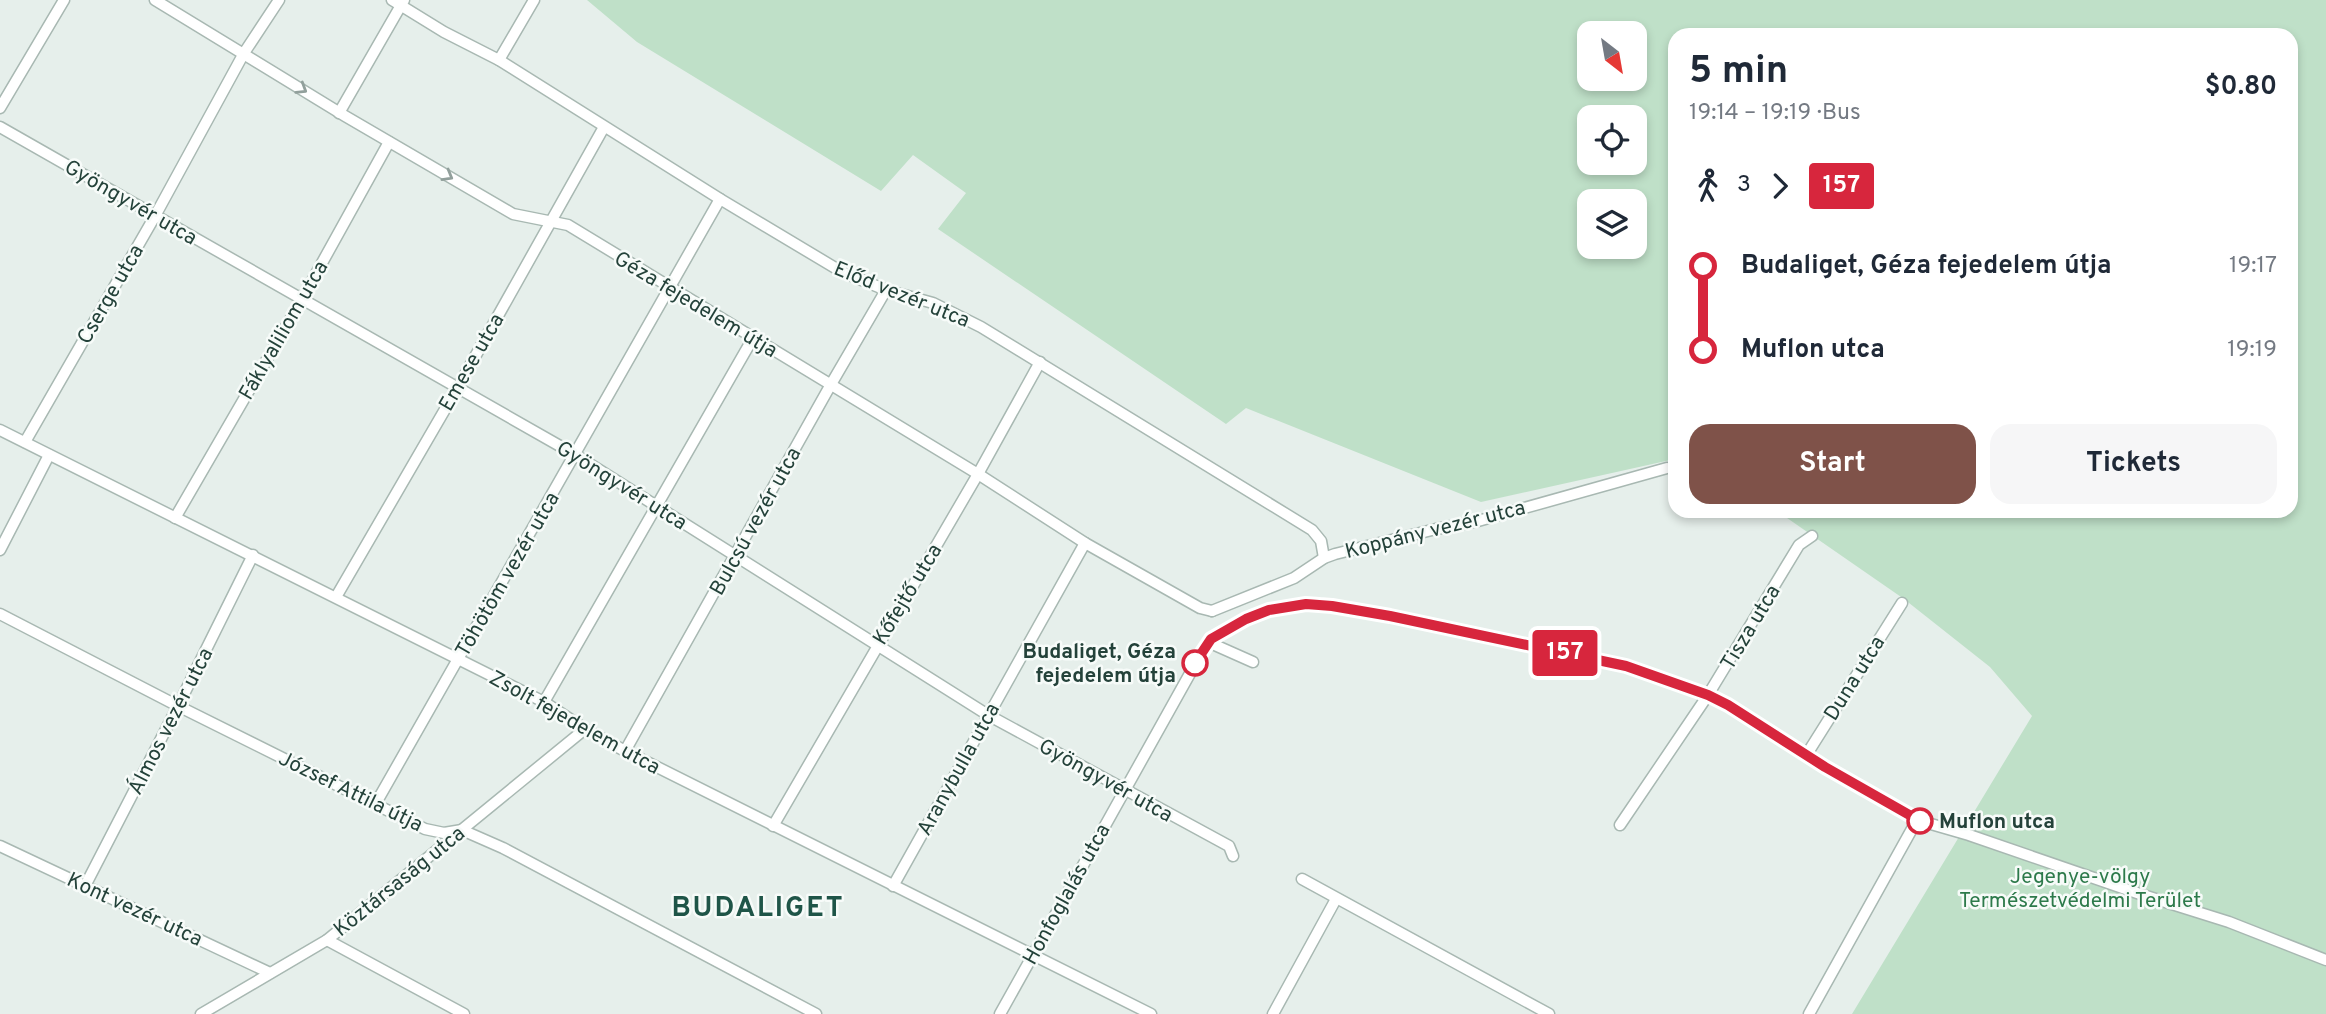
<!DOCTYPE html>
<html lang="en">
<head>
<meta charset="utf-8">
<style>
  :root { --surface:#fff; --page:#f6f6f7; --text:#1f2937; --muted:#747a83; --accent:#7f5249 }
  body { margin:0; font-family:Overpass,sans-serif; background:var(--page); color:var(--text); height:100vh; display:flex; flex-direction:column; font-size:26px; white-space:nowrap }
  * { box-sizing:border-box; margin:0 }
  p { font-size:23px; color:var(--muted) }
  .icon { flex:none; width:38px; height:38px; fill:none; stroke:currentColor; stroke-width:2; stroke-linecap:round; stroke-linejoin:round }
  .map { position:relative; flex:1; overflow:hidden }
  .side { position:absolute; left:1668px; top:28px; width:630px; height:490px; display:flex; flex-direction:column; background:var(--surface); border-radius:21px; box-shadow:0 4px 10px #0003 }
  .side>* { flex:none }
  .badge { padding:0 14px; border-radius:5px; font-size:24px; line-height:46px }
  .needle { width:46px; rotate:149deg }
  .fabs { position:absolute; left:1577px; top:21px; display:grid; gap:14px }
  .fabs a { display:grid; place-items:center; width:70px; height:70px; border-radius:14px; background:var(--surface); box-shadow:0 4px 10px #0003; font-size:35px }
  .map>.badge { position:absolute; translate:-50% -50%; box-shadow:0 0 0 4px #fff }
  .legs { display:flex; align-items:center; gap:10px; height:77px; padding:0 21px; font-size:23px }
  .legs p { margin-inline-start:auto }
  .headline { display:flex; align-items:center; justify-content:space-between; height:119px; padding:0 21px }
  h1 { font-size:38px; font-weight:700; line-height:52px }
  .cta { display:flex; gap:14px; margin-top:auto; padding:14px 21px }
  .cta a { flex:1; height:80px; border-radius:21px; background:var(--accent); color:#fff; font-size:28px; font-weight:700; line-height:80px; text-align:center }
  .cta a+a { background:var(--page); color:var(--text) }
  ul { padding:0 21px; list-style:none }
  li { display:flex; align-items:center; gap:24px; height:84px; font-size:26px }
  li i { display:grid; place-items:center; width:10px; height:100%; margin:0 9px; background:currentColor }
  li i::after { content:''; width:18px; height:18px; margin:-9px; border:5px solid; border-radius:50%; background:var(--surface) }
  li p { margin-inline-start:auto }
  li:first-child i { background:linear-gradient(#0000 50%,currentColor 0) }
  li:last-child i { background:linear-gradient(currentColor 50%,#0000 0) }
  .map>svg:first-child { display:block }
  .green { fill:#bfe0c8; fill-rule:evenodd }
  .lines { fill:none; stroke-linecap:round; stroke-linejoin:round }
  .street-casing { stroke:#a8b8b2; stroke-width:13 }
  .street { stroke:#fff; stroke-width:10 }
  .oneway { stroke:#92a09c }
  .line-1-casing { stroke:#fff; stroke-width:16 }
  .line-1 { stroke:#d7263d; stroke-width:10 }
  .stop-1-dot { fill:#fff; stroke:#d7263d; stroke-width:3.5 }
  .labels { text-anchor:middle; stroke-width:5; stroke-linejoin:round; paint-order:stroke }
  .street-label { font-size:21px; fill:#24423a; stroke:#f7fbf9 }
  .stop-label { font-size:21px; font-weight:bold; fill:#24423a; stroke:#f7fbf9; text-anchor:end }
  .park-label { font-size:21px; fill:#2d7a4b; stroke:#f7fbf9 }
  .district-label { font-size:28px; font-weight:bold; letter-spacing:2px; fill:#1f5548; stroke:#f7fbf9 }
</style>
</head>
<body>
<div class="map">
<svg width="2326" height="1014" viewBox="0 0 2326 1014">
  <rect width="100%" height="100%" fill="#e6efeb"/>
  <!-- green -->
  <path class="green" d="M587,0H2326V1014H1852L2032,716L1990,667L1904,599L1777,511H2291V35H1675V459L1481,502L1246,408L1226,424L938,229L966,193L913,155L881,191L637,42ZM1589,33H1634V79H1589ZM1589,117H1634V163H1589ZM1589,201H1634V247H1589Z"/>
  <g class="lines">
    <defs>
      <g id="street">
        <path d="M155,0L345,116L513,214L568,225L978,474L1085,543L1200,608L1212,611"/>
        <path d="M392,0L444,32L499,60L720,199L842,272L886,290L933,303L981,327L1312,530L1321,541L1324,558"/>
        <path d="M499,60L534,0"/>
        <path d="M0,108L64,0"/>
        <path d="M339,113L404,0"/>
        <path d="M0,127L574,454L988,715L1229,846L1233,856"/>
        <path d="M0,430L544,702L585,729L625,751L1151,1014"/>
        <path d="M25,442L155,216L244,53L279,0"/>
        <path d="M175,518L302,299L389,142"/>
        <path d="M0,550L49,455"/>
        <path d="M336,597L458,387L604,127"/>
        <path d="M1212,611L1294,578L1324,558L1335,554L1436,529L1478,521L1667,468"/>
        <path d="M0,614L178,706L425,829L444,833L462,830L503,848L816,1014"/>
        <path d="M1208,642L1253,662"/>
        <path d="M544,702L753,338"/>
        <path d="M625,751L830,386L886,290"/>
        <path d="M1807,754L1902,603"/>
        <path d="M376,803L720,199"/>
        <path d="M1620,825L1708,695L1799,545L1812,536"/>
        <path d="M773,826L978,474L1040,362"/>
        <path d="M0,846L270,973"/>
        <path d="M1302,879L1549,1014"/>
        <path d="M85,886L178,706L253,555"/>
        <path d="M893,886L1085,543"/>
        <path d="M327,940L464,1014"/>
        <path d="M201,1014L327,940L585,729"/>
        <path d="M1000,1014L1207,643L1246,619L1269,610L1306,604H1319L1389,616L1626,666L1708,695L1728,705L1825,767L1917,820L1969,835L2143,895L2229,922L2326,960"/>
        <path d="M1273,1014L1336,899"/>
        <path d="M1809,1014L1917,820"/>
      </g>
    </defs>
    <!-- street casing -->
    <use href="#street" class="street-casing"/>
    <!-- street -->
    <use href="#street" class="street"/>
  </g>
  <!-- one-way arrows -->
  <defs><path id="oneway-chevron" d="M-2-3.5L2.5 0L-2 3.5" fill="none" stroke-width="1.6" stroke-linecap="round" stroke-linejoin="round" transform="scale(1.75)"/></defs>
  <g class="oneway">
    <use href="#oneway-chevron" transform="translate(302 89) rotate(32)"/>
    <use href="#oneway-chevron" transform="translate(448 176) rotate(30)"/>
  </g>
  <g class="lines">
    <defs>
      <path id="line-1" d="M1195,663L1211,639L1246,619L1269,610L1306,604L1332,606L1390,616L1626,666L1708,695L1728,705L1825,767L1920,821"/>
    </defs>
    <!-- line-1 casing -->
    <use href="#line-1" class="line-1-casing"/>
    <!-- line-1 -->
    <use href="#line-1" class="line-1"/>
  </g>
  <!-- markers -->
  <g class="stop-1-dot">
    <circle cx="1195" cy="663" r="12"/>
    <circle cx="1920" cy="821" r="12"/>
  </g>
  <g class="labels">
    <!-- street labels -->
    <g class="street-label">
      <text transform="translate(131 202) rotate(30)" y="7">Gyöngyvér utca</text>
      <text transform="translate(110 294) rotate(-60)" y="7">Cserge utca</text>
      <text transform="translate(902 294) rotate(22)" y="7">Előd vezér utca</text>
      <text transform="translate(696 304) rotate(31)" y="7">Géza fejedelem útja</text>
      <text transform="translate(283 330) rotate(-60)" y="7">Fáklyaliliom utca</text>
      <text transform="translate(471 362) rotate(-60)" y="7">Emese utca</text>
      <text transform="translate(622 485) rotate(32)" y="7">Gyöngyvér utca</text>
      <text transform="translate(755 521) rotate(-61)" y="7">Bulcsú vezér utca</text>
      <text transform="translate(1435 529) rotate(-14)" y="7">Koppány vezér utca</text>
      <text transform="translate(507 574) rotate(-60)" y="7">Töhötöm vezér utca</text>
      <text transform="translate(907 594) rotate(-59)" y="7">Kőfejtő utca</text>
      <text transform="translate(1750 627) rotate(-59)" y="7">Tisza utca</text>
      <text transform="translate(1854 678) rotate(-58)" y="7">Duna utca</text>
      <text transform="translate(170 721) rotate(-63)" y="7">Álmos vezér utca</text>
      <text transform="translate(575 722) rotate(29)" y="7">Zsolt fejedelem utca</text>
      <text transform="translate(958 769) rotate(-61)" y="7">Aranybulla utca</text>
      <text transform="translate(1106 780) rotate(29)" y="7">Gyöngyvér utca</text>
      <text transform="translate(351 791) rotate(26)" y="7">József Attila útja</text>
      <text transform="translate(399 881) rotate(-39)" y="7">Köztársaság utca</text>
      <text transform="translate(1066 894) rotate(-61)" y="7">Honfoglalás utca</text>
      <text transform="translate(135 909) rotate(25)" y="7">Kont vezér utca</text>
    </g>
    <!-- stop labels -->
    <g class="stop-label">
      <text x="1176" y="658">Budaliget, Géza<tspan x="1176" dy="24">fejedelem útja</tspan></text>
      <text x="1939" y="828" text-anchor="start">Muflon utca</text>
    </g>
    <!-- park labels -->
    <g class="park-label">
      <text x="2080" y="883">Jegenye-völgy<tspan x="2080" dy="24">Természetvédelmi Terület</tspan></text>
    </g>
    <!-- district labels -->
    <g class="district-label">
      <text x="758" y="916">BUDALIGET</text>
    </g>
  </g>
</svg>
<div class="fabs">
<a><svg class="needle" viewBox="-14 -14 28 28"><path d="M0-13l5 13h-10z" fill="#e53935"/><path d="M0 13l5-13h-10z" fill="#747a83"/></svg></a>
<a><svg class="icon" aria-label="locate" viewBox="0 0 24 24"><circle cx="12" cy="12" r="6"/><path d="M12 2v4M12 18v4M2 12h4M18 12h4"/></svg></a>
<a><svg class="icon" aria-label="layers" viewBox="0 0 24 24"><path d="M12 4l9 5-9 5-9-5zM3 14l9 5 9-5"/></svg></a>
</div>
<b class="badge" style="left:1565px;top:653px;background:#d7263d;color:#fff">157</b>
<section class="side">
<div class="headline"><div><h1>5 min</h1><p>19:14 – 19:19 · Bus</p></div><b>$0.80</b></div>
<div class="legs"><svg class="icon" aria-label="walk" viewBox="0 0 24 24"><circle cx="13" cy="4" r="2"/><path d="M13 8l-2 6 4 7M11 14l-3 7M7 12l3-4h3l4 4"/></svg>3<svg class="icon" aria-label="forward" viewBox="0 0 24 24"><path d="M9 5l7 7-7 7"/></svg><b class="badge" style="background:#d7263d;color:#fff">157</b></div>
<ul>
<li><i style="color:#d7263d"></i><b>Budaliget, Géza fejedelem útja</b><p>19:17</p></li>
<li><i style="color:#d7263d"></i><b>Muflon utca</b><p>19:19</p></li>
</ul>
<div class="cta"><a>Start</a><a>Tickets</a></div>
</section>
</div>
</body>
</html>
